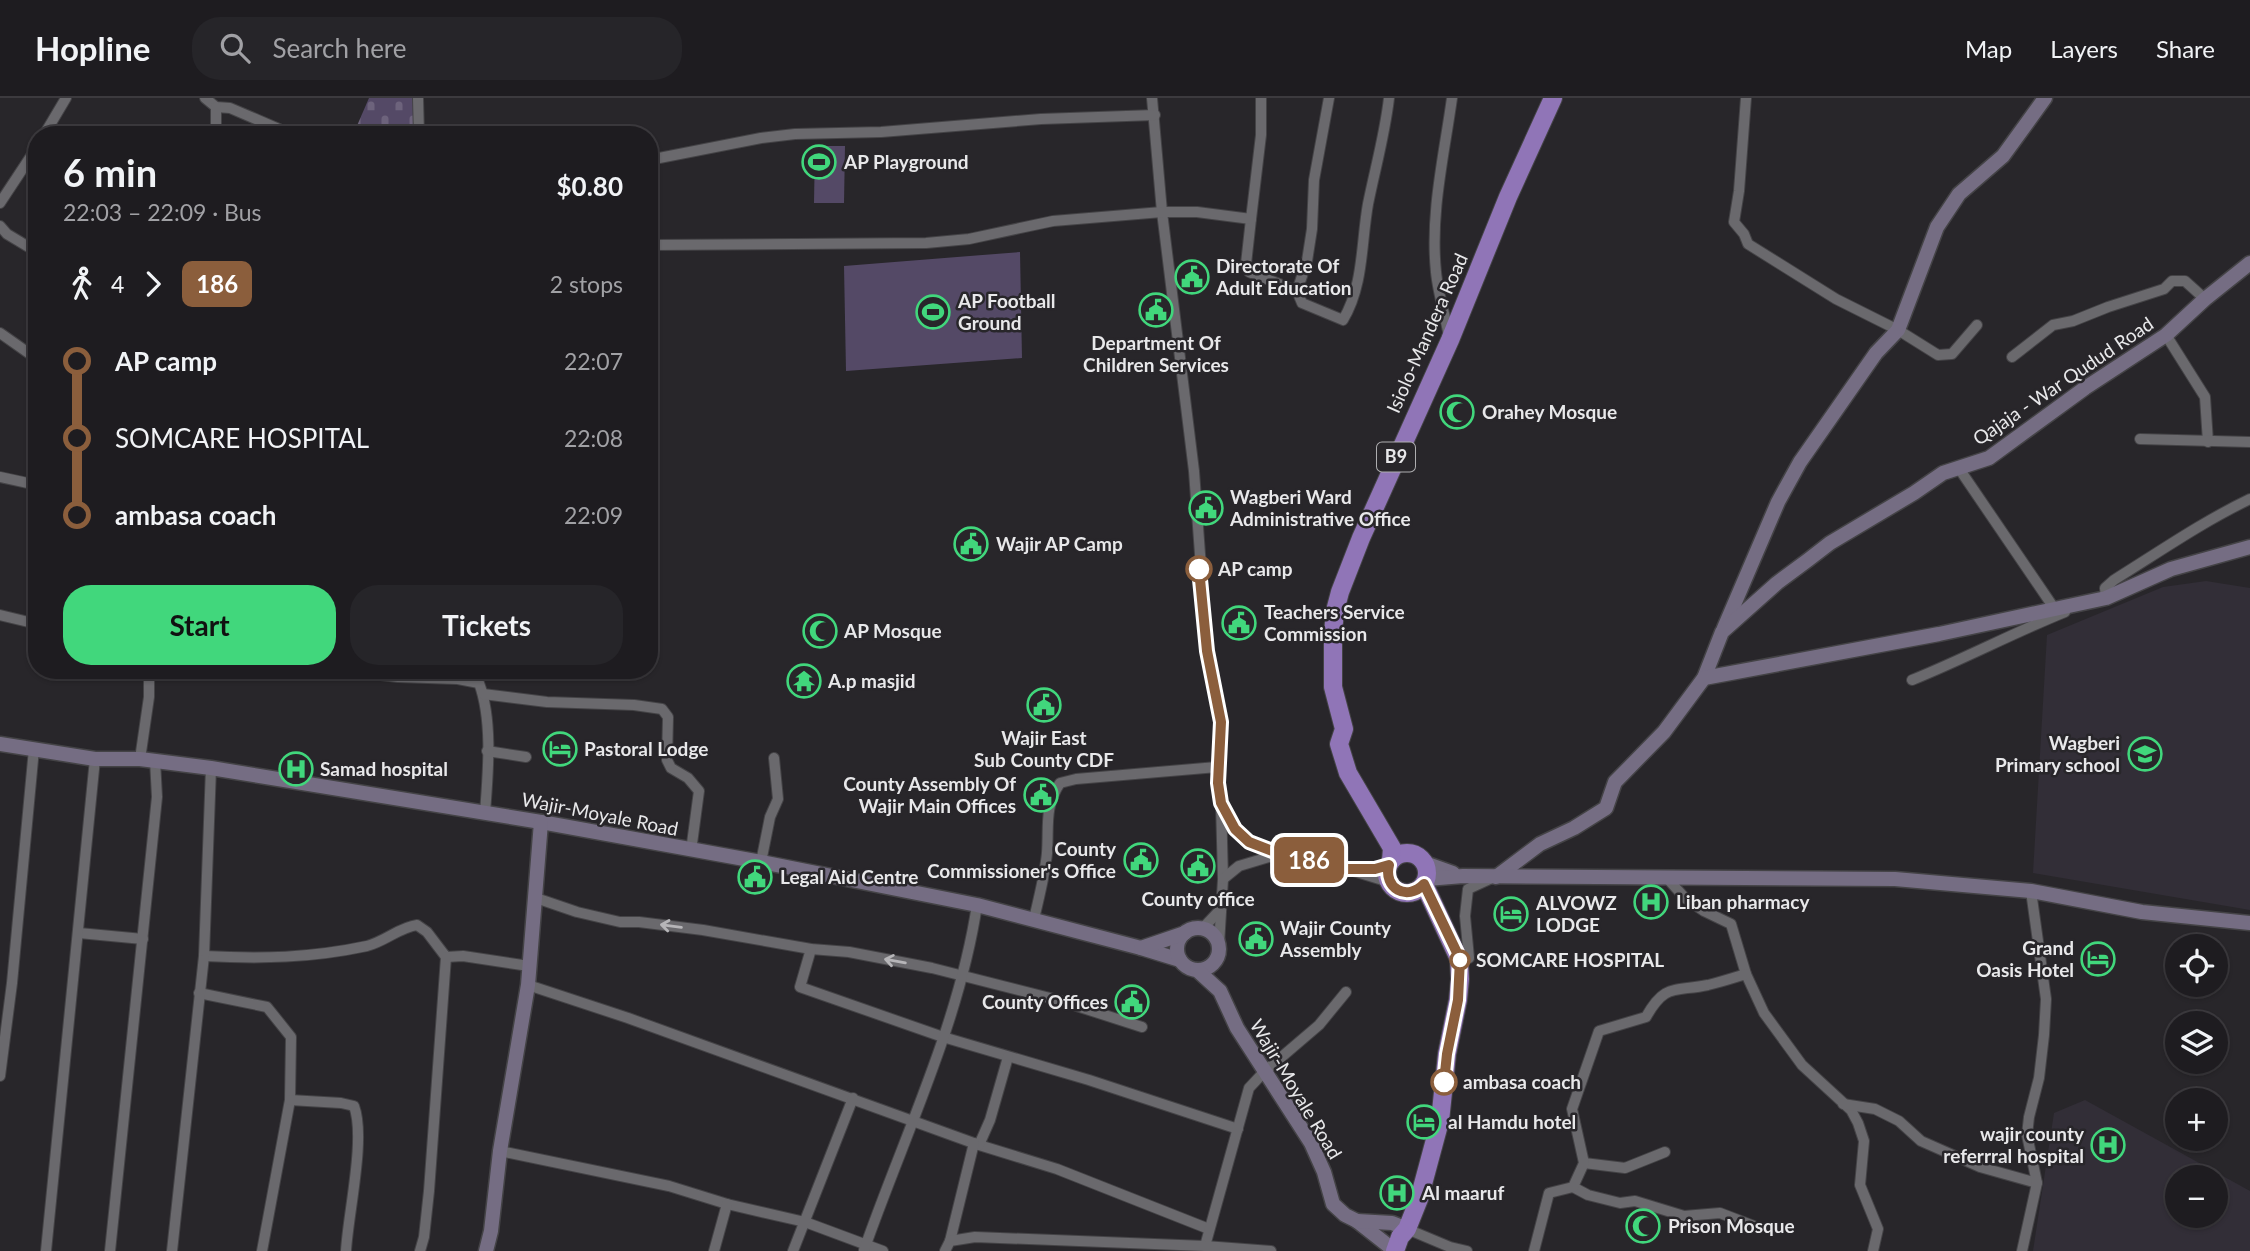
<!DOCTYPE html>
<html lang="en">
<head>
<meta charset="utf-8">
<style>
  :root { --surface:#1e1c20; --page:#262529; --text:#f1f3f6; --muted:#a1a1a5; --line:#3c3a3e; --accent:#41d77c }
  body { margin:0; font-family:Lato,sans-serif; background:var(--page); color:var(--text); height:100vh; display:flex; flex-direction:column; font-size:26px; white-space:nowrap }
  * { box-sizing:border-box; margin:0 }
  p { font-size:23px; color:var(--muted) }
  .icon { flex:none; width:38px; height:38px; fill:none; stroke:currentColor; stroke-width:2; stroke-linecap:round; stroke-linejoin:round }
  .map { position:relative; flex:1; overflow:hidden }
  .sheet { position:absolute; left:28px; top:28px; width:630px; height:553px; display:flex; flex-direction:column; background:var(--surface); border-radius:28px; box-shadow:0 2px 5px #0004,0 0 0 2px var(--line) }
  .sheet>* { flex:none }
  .badge { padding:0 14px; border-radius:10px; font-size:24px; line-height:46px }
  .fabs { position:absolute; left:2165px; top:836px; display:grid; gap:14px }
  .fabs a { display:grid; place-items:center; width:63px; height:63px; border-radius:50%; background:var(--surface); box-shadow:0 2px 5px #0004,0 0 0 2px var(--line); font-size:35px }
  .map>.badge { position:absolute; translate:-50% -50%; box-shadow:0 0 0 4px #fff }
  .legs { display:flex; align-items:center; gap:10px; height:77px; padding:0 35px; font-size:23px }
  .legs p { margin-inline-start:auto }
  .headline { display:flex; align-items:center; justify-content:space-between; height:119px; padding:0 35px }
  h1 { font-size:38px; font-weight:700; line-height:52px }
  .primary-button { display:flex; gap:14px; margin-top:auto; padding:14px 35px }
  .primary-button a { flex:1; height:80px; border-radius:28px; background:var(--accent); color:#111; font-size:28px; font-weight:700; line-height:80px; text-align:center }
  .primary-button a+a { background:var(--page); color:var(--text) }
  ul { padding:0 35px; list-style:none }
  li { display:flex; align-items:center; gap:24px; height:77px; font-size:26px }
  li i { display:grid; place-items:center; width:10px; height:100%; margin:0 9px; background:currentColor }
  li i::after { content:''; width:18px; height:18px; margin:-9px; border:5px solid; border-radius:50%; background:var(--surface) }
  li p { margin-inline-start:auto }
  li:first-child i { background:linear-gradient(#0000 50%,currentColor 0) }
  li:last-child i { background:linear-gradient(currentColor 50%,#0000 0) }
  header { display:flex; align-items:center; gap:42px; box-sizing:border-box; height:98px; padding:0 35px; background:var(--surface); border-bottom:2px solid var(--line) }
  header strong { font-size:33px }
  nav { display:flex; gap:38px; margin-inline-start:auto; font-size:24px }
  .search { width:490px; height:63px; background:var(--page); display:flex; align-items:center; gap:18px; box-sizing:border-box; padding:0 24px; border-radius:28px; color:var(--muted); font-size:26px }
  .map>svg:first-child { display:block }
  .built { fill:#322e37; fill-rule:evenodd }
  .cemetery { fill:url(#cemetery-stones) }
  .park { fill:#544966 }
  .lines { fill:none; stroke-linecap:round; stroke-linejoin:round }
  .street-casing { stroke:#444346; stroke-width:12 }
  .secondary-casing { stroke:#444346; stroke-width:17 }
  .highway-casing { stroke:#444346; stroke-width:20 }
  .street { stroke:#6a696d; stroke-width:10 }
  .secondary { stroke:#756d83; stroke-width:14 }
  .highway { stroke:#9075b7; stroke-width:18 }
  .oneway { stroke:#b6b5b8 }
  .line-1-casing { stroke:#fff; stroke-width:16 }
  .line-1 { stroke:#8b5e3c; stroke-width:10 }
  .stop-1-dot { fill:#fff; stroke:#8b5e3c; stroke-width:3.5 }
  .labels { text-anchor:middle; stroke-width:5; stroke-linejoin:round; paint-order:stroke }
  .shield { fill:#28262a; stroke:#aeaeb0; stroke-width:2 }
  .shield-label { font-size:18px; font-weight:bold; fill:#e8e8ea }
  .poi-label { font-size:19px; font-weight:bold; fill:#e8e8ea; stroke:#28262a; text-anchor:start }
  .street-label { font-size:19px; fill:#e8e8ea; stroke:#28262a }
  .stop-label { font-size:19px; font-weight:bold; fill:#e8e8ea; stroke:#28262a; text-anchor:start }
</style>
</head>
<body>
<header>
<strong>Hopline</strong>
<div class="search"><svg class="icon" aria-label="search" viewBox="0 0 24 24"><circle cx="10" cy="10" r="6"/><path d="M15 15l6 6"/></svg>Search here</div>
<nav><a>Map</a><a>Layers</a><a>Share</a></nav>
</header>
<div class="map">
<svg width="2250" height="1153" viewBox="0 0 2250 1153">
  <defs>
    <pattern id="cemetery-stones" width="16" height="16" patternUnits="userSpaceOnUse" patternTransform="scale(1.75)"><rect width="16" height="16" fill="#544966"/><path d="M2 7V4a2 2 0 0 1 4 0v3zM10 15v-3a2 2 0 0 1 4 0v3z" fill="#6d637c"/></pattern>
  </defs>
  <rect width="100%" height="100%" fill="#28262a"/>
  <!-- built -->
  <g class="built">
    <path d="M2206,483L2250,490V812L2033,775L2047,537L2163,489Z"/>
    <path d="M2085,1002L2250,1093V1153H2033L2054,1015ZM2177,1080H2216V1118H2177Z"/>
  </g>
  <!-- cemetery -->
  <path class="cemetery" d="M369,0H413L414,37H353Z"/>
  <!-- park -->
  <g class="park">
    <path d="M815,48H845L844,105H814Z"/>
    <path d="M1020,154L1022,260L846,273L844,168Z"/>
  </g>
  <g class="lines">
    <defs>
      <g id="street">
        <path d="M205,0L216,9L230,10L293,37"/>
        <path d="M418,0L419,37"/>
        <path d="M1152,0L1162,114L1194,373L1207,553L1221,624L1217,669L1221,705L1223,781L1219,847"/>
        <path d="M1746,0L1739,93L1734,124L1744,136L1748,146L1836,201L1898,232L1938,257L1952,256L1977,227"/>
        <path d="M44,37L66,0"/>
        <path d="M216,37V9"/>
        <path d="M649,62L761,40L795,36L881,34L1041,21L1155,17"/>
        <path d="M29,63L37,96"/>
        <path d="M0,105L37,49"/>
        <path d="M1251,121L1246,166L1249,174L1297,193L1302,205L1343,222C1364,187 1361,145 1368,106C1375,71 1385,36 1389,0"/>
        <path d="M0,128L7,136L37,154"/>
        <path d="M649,147L926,145L969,141L1053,123L1162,114H1197L1251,121L1261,37V0"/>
        <path d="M1297,193L1307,163L1312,131L1314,82L1329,0"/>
        <path d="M0,235L37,261"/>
        <path d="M2166,237L2205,299L2208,344"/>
        <path d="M1449,238C1445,217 1438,195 1436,174C1430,115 1444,58 1452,0"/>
        <path d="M2012,259L2053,227L2073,223L2108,209L2164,191L2172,183H2185L2205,201"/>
        <path d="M2140,341L2250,344"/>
        <path d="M1958,369L2054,510"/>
        <path d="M0,379L37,387"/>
        <path d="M2106,500L2105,490L2114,482C2159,454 2202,424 2250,401"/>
        <path d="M0,517L37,526"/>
        <path d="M339,572L398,579L458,581L479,585C493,623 488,675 485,715"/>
        <path d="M1912,582C1964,561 2013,535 2065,514"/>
        <path d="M483,596L547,604L634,607L662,611L668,619L667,662L671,670L688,680L699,693L691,753"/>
        <path d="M487,653L526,659"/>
        <path d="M140,661L149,599V572"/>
        <path d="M1223,709L1235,731L1249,744L1280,756L1347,771L1389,784"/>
        <path d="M761,764L770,719L778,701L774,660"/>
        <path d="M1358,771H1375L1389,767"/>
        <path d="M1665,778L1685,800L1704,813L1731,826L1746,876L1764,915L1802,967L1851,1012L1858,1025L1864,1043L1860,1087L1878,1131L1873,1153"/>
        <path d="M1223,781L1239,768L1279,756"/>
        <path d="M536,800L577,814L620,824H639L703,832L811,851L849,854L932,870L1058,902L1142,929"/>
        <path d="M1034,821C1039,799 1045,777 1047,755C1049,728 1044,709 1060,685L1076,681L1217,669"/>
        <path d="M1203,830L1221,811"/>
        <path d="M79,835L143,841"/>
        <path d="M811,851L800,889L943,939L1089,982L1238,1031"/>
        <path d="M204,858C261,861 311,860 367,848C386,843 400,829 417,827L427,834L446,859L463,858L529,868"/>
        <path d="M1459,861L1469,860L1465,818L1468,791L1492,780"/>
        <path d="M528,887L628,920L979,1047L1057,1071L1209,1131"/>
        <path d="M199,895L267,909L291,939L290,1002L262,1153"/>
        <path d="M0,978L12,885L34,651"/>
        <path d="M290,1002L341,1005L354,1008C366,1040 348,1116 346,1153"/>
        <path d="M1843,1006L1875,1011L1899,1023L1921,1043L1980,1069L2037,1085"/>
        <path d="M979,1047L990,1022L1008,959"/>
        <path d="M500,1053L669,1088L727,1106L805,1124L883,1153"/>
        <path d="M1584,1065L1625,1070L1665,1054"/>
        <path d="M1573,1089L1588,1097L1620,1105L1635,1103L1684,1118L1720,1115L1754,1128"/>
        <path d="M1407,1131L1450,1149L1467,1153"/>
        <path d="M950,1143L974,1045"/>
        <path d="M1205,1148L1249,990L1264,974L1319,927L1346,894"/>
        <path d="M864,1152C904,1038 959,926 977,807"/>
        <path d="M46,1153L95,661"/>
        <path d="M110,1153L157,699L155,662"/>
        <path d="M172,1153L204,858L211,670"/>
        <path d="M420,1153L424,1139L429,1093L446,859"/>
        <path d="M714,1153L727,1106"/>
        <path d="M793,1153L853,1000"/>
        <path d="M945,1153L950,1143L975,1139L1205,1148L1271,1153"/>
        <path d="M1534,1153L1549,1095L1573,1089L1584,1065L1572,1011L1599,933L1646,919C1665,885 1674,894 1708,887C1721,884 1733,880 1746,876"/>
        <path d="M2022,1153L2037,1085L2027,1037L2029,1019L2039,980L2044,937L2046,901L2031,793"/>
      </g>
      <g id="secondary">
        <path d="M1724,530L1778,404L1800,364L1876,255L1898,232L1937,129L1959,96L2003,58L2045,0"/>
        <path d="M1704,580L1722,534L1777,485L1808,462L1830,445L1914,395L1943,375L1989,360L2085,290L2166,237L2205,201L2250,165"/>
        <path d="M0,646L95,661H140L211,670L541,724L761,764L977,807L1141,850L1180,862"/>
        <path d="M1425,765L1453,775"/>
        <path d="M1496,779L1540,746L1574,730L1606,710L1615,684L1664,634L1704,580L1939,536L2106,500L2171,471L2250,449"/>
        <path d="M1427,781L1463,778L1895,781L2031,793L2142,814L2250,825"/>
        <circle cx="1198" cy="851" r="21"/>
        <path d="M1141,850L1185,835"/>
        <path d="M1197,872L1220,893L1237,930L1311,1045L1324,1074L1333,1106L1345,1117L1357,1123L1395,1153"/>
        <path d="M1357,1123L1392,1125L1407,1131"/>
        <path d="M486,1153L491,1133L500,1053L528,887L541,724"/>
      </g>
      <g id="highway">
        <circle cx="1407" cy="775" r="20"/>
        <path d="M1391,763L1392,750L1348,675L1339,646L1344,631L1333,589V535L1335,513L1340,494L1361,440L1450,242L1508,99L1553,0"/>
        <path d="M1395,1153L1400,1139L1407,1131L1419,1101L1440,1023L1447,956L1458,902L1460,881L1459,861L1424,786"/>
      </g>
    </defs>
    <!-- street casing -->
    <use href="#street" class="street-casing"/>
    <!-- secondary casing -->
    <use href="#secondary" class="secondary-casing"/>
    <!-- highway casing -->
    <use href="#highway" class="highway-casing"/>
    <!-- street -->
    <use href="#street" class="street"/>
    <!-- secondary -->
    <use href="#secondary" class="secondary"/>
    <!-- highway -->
    <use href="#highway" class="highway"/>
  </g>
  <!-- one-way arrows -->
  <defs><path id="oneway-shaft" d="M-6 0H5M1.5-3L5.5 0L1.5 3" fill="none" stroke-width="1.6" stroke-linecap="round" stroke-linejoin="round" transform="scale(1.75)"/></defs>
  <g class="oneway">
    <use href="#oneway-shaft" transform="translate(671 828) rotate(-173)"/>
    <use href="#oneway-shaft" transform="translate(895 863) rotate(-170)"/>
  </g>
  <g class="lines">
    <defs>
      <path id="line-1" d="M1199,471L1207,553L1221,624L1218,685L1221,705L1235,731L1249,744L1280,756L1347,771H1375L1389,767C1383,790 1407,804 1424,786L1460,861L1458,902L1447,956L1444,984"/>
    </defs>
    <!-- line-1 casing -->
    <use href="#line-1" class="line-1-casing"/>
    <!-- line-1 -->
    <use href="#line-1" class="line-1"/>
  </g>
  <!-- icons -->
  <defs>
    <symbol id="stadium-ring" viewBox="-11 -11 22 22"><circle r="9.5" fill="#28262a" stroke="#41d77c" stroke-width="1.5"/><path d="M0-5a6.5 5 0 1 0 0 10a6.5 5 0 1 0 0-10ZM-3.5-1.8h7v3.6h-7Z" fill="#41d77c"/></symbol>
    <symbol id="civic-ring" viewBox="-11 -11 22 22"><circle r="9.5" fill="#28262a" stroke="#41d77c" stroke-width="1.5"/><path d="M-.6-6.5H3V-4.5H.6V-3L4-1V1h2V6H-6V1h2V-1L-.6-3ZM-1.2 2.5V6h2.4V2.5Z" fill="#41d77c"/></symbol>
    <symbol id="mosque-ring" viewBox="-11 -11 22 22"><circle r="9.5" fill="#28262a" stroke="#41d77c" stroke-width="1.5"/><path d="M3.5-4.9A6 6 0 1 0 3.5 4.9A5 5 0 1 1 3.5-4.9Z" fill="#41d77c"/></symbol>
    <symbol id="temple-ring" viewBox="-11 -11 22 22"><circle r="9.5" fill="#28262a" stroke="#41d77c" stroke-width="1.5"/><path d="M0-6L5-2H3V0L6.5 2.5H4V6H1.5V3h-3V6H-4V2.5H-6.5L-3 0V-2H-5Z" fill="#41d77c"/></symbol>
    <symbol id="hotel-ring" viewBox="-11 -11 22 22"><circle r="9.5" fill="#28262a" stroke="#41d77c" stroke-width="1.5"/><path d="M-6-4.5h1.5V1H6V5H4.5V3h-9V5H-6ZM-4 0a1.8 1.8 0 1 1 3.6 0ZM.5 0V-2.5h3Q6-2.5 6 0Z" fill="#41d77c"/></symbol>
    <symbol id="school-ring" viewBox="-11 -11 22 22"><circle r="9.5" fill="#28262a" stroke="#41d77c" stroke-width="1.5"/><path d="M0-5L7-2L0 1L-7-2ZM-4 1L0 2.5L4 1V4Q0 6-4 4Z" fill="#41d77c"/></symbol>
    <symbol id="hospital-ring" viewBox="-11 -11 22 22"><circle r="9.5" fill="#28262a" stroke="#41d77c" stroke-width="1.5"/><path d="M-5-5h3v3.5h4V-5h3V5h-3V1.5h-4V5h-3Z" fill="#41d77c"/></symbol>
  </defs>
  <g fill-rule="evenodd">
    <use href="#stadium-ring" x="800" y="45" width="38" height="38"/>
    <use href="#civic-ring" x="1173" y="160" width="38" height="38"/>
    <use href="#civic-ring" x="1137" y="193" width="38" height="38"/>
    <use href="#stadium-ring" x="914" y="195" width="38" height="38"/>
    <use href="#mosque-ring" x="1438" y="295" width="38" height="38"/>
    <use href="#civic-ring" x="1187" y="391" width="38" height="38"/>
    <use href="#civic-ring" x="952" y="427" width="38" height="38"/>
    <use href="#civic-ring" x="1220" y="506" width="38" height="38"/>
    <use href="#mosque-ring" x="801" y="514" width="38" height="38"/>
    <use href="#temple-ring" x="785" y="564" width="38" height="38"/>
    <use href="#civic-ring" x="1025" y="588" width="38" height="38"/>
    <use href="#hotel-ring" x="541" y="632" width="38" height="38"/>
    <use href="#school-ring" x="2126" y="637" width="38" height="38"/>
    <use href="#hospital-ring" x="277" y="652" width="38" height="38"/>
    <use href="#civic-ring" x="1022" y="678" width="38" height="38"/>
    <use href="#civic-ring" x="1122" y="743" width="38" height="38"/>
    <use href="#civic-ring" x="1179" y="749" width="38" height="38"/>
    <use href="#civic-ring" x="736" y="760" width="38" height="38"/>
    <use href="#hospital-ring" x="1632" y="785" width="38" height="38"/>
    <use href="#hotel-ring" x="1492" y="797" width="38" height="38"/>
    <use href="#civic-ring" x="1237" y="822" width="38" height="38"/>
    <use href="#hotel-ring" x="2079" y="842" width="38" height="38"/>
    <use href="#civic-ring" x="1113" y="885" width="38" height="38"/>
    <use href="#hotel-ring" x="1405" y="1005" width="38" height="38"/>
    <use href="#hospital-ring" x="2089" y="1028" width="38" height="38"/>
    <use href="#hospital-ring" x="1378" y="1076" width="38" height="38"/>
    <use href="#mosque-ring" x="1624" y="1109" width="38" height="38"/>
  </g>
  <!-- markers -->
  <g class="stop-1-dot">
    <circle cx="1199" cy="471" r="12"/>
    <circle cx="1460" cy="862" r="9"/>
    <circle cx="1444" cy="984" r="12"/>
  </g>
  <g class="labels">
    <!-- shield labels -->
    <rect class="shield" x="1377" y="344.5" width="38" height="29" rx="5"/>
    <g class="shield-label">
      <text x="1396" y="365">B9</text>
    </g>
    <!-- poi labels -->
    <g class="poi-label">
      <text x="844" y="71">AP Playground</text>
      <text x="1216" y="175">Directorate Of<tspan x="1216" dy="22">Adult Education</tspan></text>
      <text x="958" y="210">AP Football<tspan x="958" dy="22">Ground</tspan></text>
      <text x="1156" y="252" text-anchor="middle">Department Of<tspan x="1156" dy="22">Children Services</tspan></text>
      <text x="1482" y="321">Orahey Mosque</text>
      <text x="1230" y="406">Wagberi Ward<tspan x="1230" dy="22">Administrative Office</tspan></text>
      <text x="996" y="453">Wajir AP Camp</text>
      <text x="1264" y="521">Teachers Service<tspan x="1264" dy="22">Commission</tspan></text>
      <text x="844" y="540">AP Mosque</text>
      <text x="828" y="590">A.p masjid</text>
      <text x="1044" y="647" text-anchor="middle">Wajir East<tspan x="1044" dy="22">Sub County CDF</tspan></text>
      <text x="2120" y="652" text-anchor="end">Wagberi<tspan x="2120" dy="22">Primary school</tspan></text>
      <text x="584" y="658">Pastoral Lodge</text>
      <text x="320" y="678">Samad hospital</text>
      <text x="1016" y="693" text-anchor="end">County Assembly Of<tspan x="1016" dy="22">Wajir Main Offices</tspan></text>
      <text x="1116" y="758" text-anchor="end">County<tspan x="1116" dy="22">Commissioner's Office</tspan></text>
      <text x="780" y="786">Legal Aid Centre</text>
      <text x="1198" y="808" text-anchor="middle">County office</text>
      <text x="1676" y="811">Liban pharmacy</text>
      <text x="1536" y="812">ALVOWZ<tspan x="1536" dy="22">LODGE</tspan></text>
      <text x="1280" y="837">Wajir County<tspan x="1280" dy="22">Assembly</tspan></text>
      <text x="2074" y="857" text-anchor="end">Grand<tspan x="2074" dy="22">Oasis Hotel</tspan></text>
      <text x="1108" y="911" text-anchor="end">County Offices</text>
      <text x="1448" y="1031">al Hamdu hotel</text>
      <text x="2084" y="1043" text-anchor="end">wajir county<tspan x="2084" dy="22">referrral hospital</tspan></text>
      <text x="1422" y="1102">Al maaruf</text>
      <text x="1668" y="1135">Prison Mosque</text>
    </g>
    <!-- street labels -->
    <g class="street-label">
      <text transform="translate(1427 235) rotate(-66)" y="7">Isiolo-Mandera Road</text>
      <text transform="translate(2063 283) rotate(-34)" y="7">Qajaja - War Qudud Road</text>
      <text transform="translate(600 716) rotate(11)" y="7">Wajir-Moyale Road</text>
      <text transform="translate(1296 991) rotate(59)" y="7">Wajir-Moyale Road</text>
    </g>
    <!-- stop labels -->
    <g class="stop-label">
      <text x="1218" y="478">AP camp</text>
      <text x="1476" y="869">SOMCARE HOSPITAL</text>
      <text x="1463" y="991">ambasa coach</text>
    </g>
  </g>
</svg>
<div class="fabs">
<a><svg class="icon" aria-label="locate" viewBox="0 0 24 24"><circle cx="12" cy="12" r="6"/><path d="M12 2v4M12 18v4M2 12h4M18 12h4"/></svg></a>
<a><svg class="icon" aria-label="layers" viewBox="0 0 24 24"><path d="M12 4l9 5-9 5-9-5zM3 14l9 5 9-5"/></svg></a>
<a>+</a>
<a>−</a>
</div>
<b class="badge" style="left:1309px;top:762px;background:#8b5e3c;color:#fff">186</b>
<section class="sheet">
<div class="headline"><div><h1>6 min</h1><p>22:03 – 22:09 · Bus</p></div><b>$0.80</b></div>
<div class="legs"><svg class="icon" aria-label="walk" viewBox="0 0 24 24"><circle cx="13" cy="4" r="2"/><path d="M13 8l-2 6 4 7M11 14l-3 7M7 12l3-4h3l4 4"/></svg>4<svg class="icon" aria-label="forward" viewBox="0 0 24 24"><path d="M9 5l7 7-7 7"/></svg><b class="badge" style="background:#8b5e3c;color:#fff">186</b><p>2 stops</p></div>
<ul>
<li><i style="color:#8b5e3c"></i><b>AP camp</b><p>22:07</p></li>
<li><i style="color:#8b5e3c"></i><span>SOMCARE HOSPITAL</span><p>22:08</p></li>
<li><i style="color:#8b5e3c"></i><b>ambasa coach</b><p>22:09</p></li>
</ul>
<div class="primary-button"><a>Start</a><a>Tickets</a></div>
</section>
</div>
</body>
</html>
